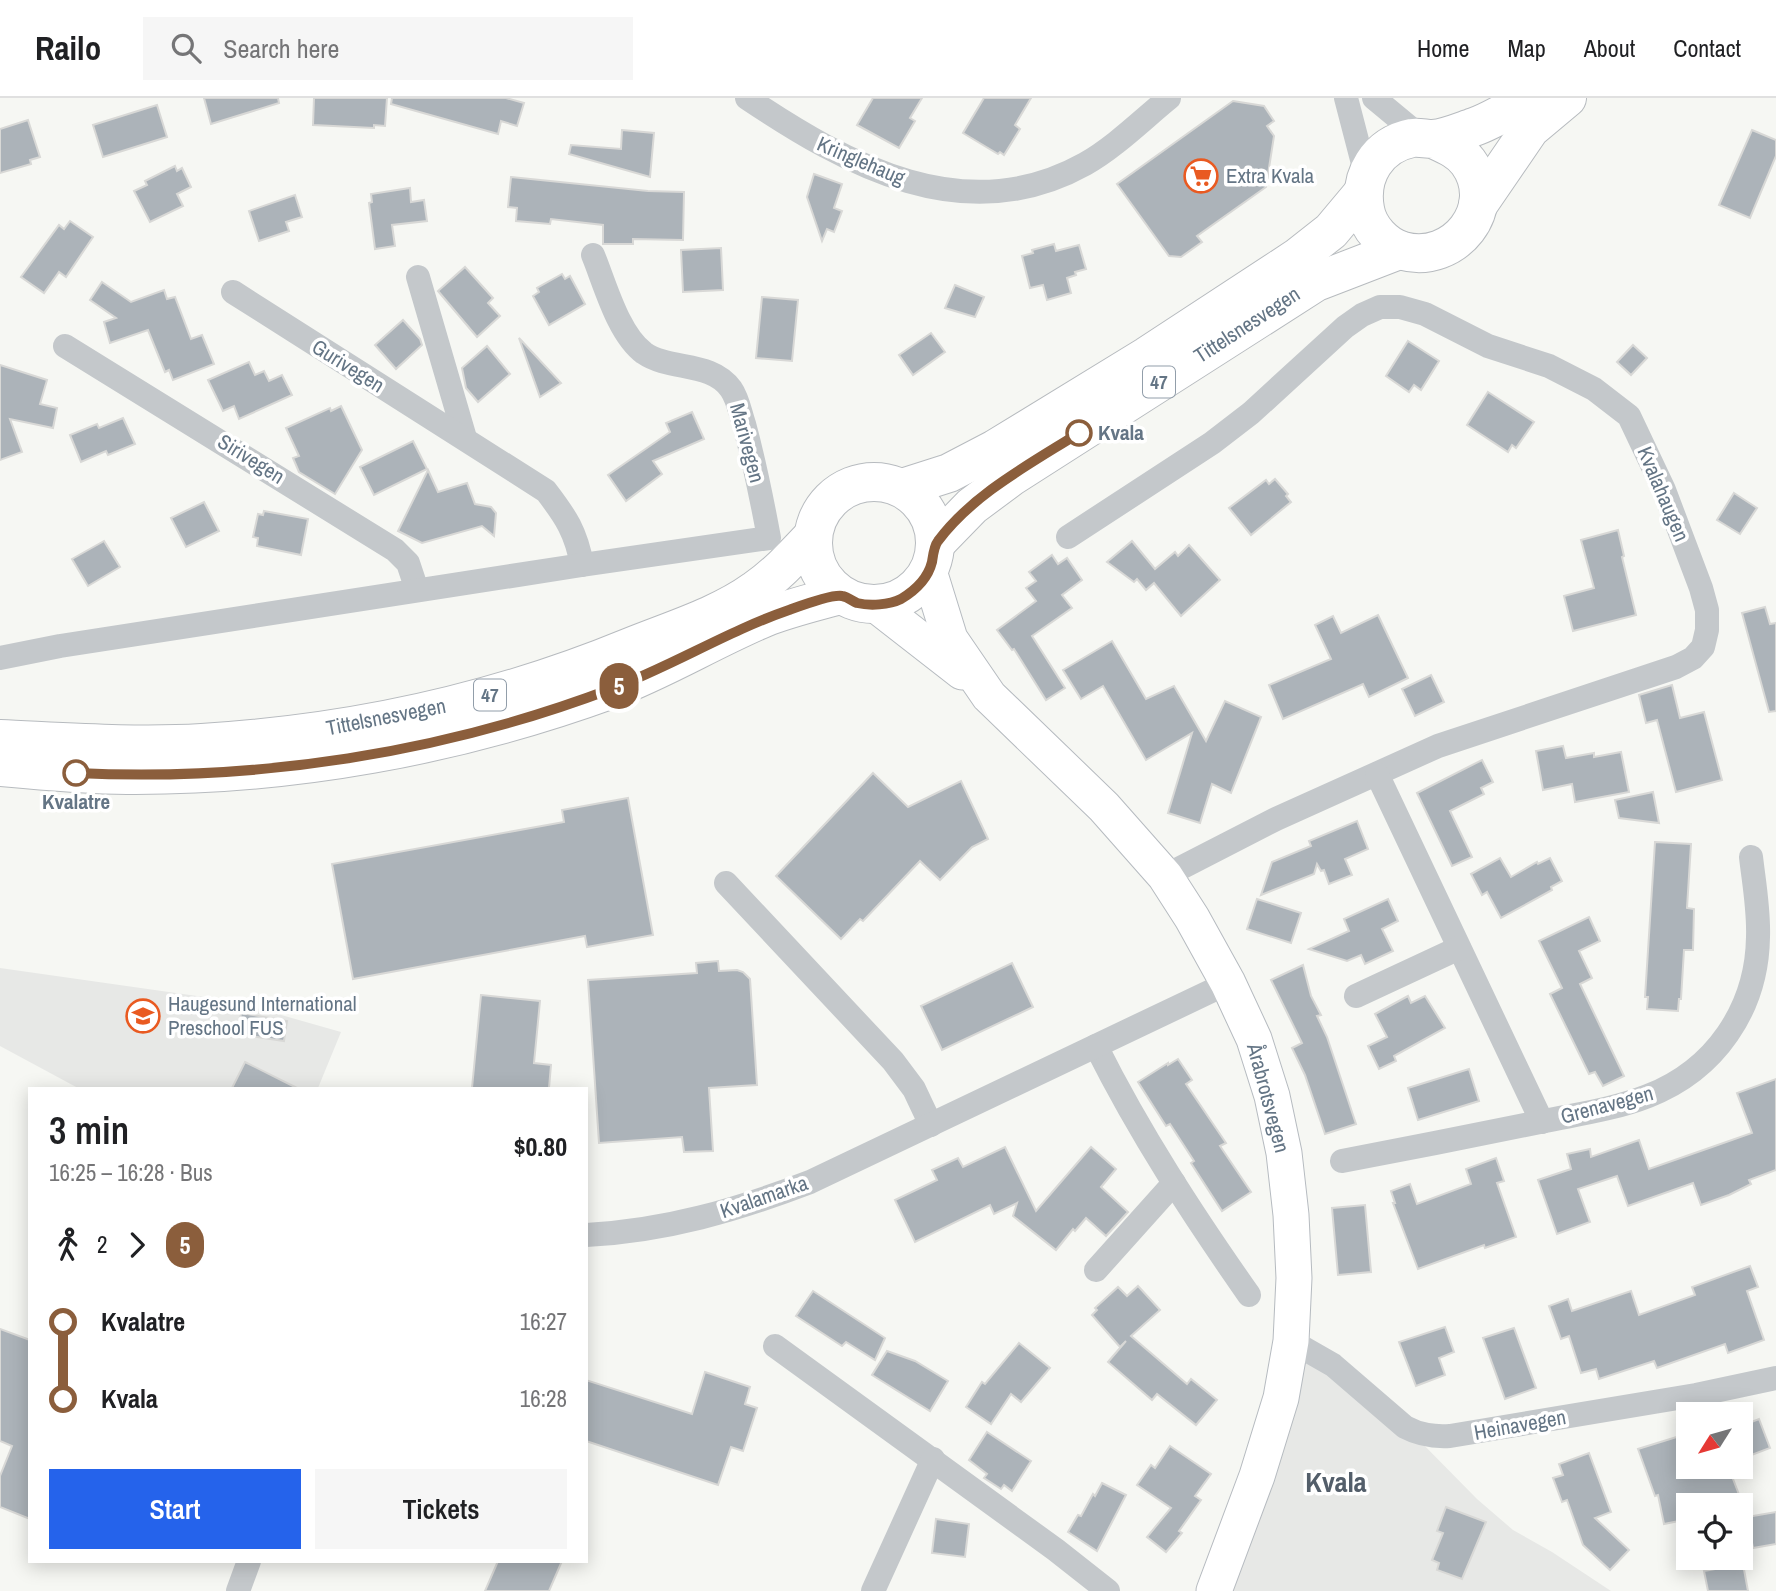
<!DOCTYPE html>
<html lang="en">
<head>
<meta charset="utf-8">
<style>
  :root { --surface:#fff; --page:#f6f6f6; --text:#202124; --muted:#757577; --line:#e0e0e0; --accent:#2563eb }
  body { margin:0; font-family:"Archivo Narrow",sans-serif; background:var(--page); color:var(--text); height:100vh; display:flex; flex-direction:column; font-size:26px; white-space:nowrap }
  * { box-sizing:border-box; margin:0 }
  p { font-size:23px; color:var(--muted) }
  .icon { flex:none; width:38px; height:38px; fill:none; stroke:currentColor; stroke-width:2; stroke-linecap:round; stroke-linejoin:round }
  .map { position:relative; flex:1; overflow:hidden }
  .details { position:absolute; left:28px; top:989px; width:560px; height:476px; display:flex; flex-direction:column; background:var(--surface); border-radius:0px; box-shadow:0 4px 18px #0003 }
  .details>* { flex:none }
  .badge { padding:0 14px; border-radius:23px; font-size:24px; line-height:46px }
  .needle { width:46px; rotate:233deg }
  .tools { position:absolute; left:1676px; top:1304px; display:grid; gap:14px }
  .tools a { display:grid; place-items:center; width:77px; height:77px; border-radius:0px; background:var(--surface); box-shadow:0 4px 18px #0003; font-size:35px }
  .map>.badge { position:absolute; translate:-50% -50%; box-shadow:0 0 0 4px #fff }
  .legs { display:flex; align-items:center; gap:10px; height:77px; padding:0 21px; font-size:23px }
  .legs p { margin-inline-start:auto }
  .summary { display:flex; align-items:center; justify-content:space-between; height:119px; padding:0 21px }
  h1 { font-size:38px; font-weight:600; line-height:52px }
  .cta { display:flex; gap:14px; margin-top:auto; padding:14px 21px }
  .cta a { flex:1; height:80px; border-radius:0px; background:var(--accent); color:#fff; font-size:28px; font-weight:600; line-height:80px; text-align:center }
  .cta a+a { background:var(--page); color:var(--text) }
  ul { padding:0 21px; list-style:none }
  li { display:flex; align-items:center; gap:24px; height:77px; font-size:26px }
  li i { display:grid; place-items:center; width:10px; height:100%; margin:0 9px; background:currentColor }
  li i::after { content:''; width:18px; height:18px; margin:-9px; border:5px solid; border-radius:50%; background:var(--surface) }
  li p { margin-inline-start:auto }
  li:first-child i { background:linear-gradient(#0000 50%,currentColor 0) }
  li:last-child i { background:linear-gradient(currentColor 50%,#0000 0) }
  header { display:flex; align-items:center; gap:42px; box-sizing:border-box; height:98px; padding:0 35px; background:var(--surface); border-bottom:2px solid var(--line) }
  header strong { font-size:33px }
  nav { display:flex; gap:38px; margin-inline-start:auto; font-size:24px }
  .search { width:490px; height:63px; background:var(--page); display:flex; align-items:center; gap:18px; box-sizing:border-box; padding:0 24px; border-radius:0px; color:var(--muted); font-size:26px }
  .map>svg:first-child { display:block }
  .built { fill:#e7e8e6 }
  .building { fill:#acb3b9; stroke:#d8d8d6; stroke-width:2 }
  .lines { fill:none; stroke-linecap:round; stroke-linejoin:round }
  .secondary-casing { stroke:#b6bbc0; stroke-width:37 }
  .primary-casing { stroke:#b7bbbf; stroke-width:40 }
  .street { stroke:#c4c8cb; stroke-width:24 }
  .secondary { stroke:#fff; stroke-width:35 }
  .primary { stroke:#fff; stroke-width:38 }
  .line-1-casing { stroke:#fff; stroke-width:16 }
  .line-1 { stroke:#8b5e3c; stroke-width:10 }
  .stop-1-dot { fill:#fff; stroke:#8b5e3c; stroke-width:3.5 }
  .labels { text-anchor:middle; stroke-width:7; stroke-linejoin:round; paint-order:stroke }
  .shield { fill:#fff; stroke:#929eaa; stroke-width:2 }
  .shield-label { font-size:19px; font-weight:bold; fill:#647585 }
  .street-label { font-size:21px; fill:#647585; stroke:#fff }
  .poi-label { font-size:21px; fill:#647585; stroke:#fff; text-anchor:start }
  .stop-label { font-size:21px; font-weight:bold; fill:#647585; stroke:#fff; text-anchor:start }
  .district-label { font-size:28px; font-weight:bold; fill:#535e6a; stroke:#fff }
</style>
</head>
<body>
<header>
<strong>Railo</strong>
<div class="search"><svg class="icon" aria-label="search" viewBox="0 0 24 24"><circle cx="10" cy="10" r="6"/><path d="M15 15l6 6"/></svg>Search here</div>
<nav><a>Home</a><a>Map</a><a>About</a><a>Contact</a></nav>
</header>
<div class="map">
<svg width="1776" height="1493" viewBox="0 0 1776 1493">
  <rect width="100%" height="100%" fill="#f6f7f3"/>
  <!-- built -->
  <g class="built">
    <path d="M0,870L232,903L341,934L318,990H78L0,948Z"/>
    <path d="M1294,1244L1415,1338L1477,1401L1513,1432L1552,1454L1611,1493H1222Z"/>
  </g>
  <!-- building -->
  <g class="building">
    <path d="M204,0H278L279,5L211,26Z"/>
    <path d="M314,0H387L385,28L374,27V30L313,27Z"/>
    <path d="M392,0H506L524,5L517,28L501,23L498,36L391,6Z"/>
    <path d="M873,0H922L910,20L915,23L899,50L857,27Z"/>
    <path d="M984,0H1031L1015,27L1020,31L1004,57L1000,54L998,56L963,35Z"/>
    <path d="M1233,3L1264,8L1274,23L1267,28L1274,38L1266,89L1197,138L1202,144L1181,159L1169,158L1117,86Z"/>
    <path d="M157,7L167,39L103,59L93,27Z"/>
    <path d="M28,22L40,59L30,62L31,66L0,75V31Z"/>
    <path d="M622,32L654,35L650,79L569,56L571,47L621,51Z"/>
    <path d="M1752,32L1776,42V58L1750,120L1719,107Z"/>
    <path d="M175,68L177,73L182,70L191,89L177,96L183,108L150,124L134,93L147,87L145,83Z"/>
    <path d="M814,76L842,86L834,110L842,113L834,134L827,131L822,143L807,99Z"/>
    <path d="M511,79L648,93L684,94L683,142L633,141V146H603V127L551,121L550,126L516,123L517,110L508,109Z"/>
    <path d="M410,90L411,104L424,102L427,123L392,127L395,148L375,151L369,105L372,104L371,96Z"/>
    <path d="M295,97L302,119L286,124L289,133L259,143L249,113Z"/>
    <path d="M70,123L93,139L66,179L59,174L44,195L21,179L59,127L64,131Z"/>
    <path d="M1054,146L1056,153L1079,147L1086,171L1075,174L1076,177L1067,180L1071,195L1047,202L1043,187L1030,190L1022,158L1033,155L1032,152Z"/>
    <path d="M721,150L723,192L683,194L681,152Z"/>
    <path d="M465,169L493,200L488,205L500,218L477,239L438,193Z"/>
    <path d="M562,176L565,181L570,178L585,206L549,227L533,198L539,194L537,190Z"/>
    <path d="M102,184L131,204L164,192L167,201L175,199L191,241L202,237L214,266L173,282L169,272L165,274L148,232L110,245L104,224L116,220L90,202Z"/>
    <path d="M955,187L984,199L975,219L945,210Z"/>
    <path d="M762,199L798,202L792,263L756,260Z"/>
    <path d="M403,222L420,241L422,247L396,271L375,247Z"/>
    <path d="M931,235L945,254L913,277L899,257Z"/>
    <path d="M519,240L561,285L540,299Z"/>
    <path d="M1408,243L1439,263L1421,292L1414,287L1409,294L1386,278Z"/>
    <path d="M1633,247L1647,260L1631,277L1617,264Z"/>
    <path d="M487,248L510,276L478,304L466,290L462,270Z"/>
    <path d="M249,264L255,277L264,273L269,283L282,277L292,297L239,321L234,308L223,313L208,282Z"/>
    <path d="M0,267L47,282L40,306L57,310L53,330L10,321L22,354L0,362Z"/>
    <path d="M1488,294L1534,324L1516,350L1512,347L1508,354L1467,327Z"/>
    <path d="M341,308L362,352L335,396L299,374L293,360L299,358L286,330L330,310L331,313Z"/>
    <path d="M692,314L704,341L653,363L662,376L626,403L608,377L670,334L666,325Z"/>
    <path d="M123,320L135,346L108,357L106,353L81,364L70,337L97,326L99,330Z"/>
    <path d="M413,343L427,371L374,397L360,369Z"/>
    <path d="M428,372L438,394L467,385L475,406L491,409L496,415L494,438L482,428L422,445L398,433Z"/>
    <path d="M1275,381L1288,396L1286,398L1291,404L1251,437L1229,410L1266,382L1269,386Z"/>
    <path d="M1734,395L1757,410L1740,436L1717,422Z"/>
    <path d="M204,404L219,433L186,449L171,420Z"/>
    <path d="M264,413L308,421L301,457L257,448L258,440L253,439L258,416L263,417Z"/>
    <path d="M1618,432L1624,458L1622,459L1636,517L1573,533L1564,498L1594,490L1581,442Z"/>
    <path d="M104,443L120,469L88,488L72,461Z"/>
    <path d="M1132,443L1155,471L1175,454L1178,458L1189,447L1220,482L1181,518L1154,485L1146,492L1137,481L1134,484L1107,464Z"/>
    <path d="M1052,457L1058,466L1067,460L1082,482L1062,497L1072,510L1032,538L1065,590L1046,602L1014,551L1012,552L997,532L1036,503L1026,490L1036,483L1029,474Z"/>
    <path d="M1765,509L1770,526L1776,525V613L1769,614L1742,515Z"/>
    <path d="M1378,517L1408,580L1369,599L1363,586L1283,621L1269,587L1331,561L1315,527L1333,518L1341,535Z"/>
    <path d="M1112,543L1146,601L1174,588L1206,643L1225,603L1261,619L1231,695L1212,686L1200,725L1168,715L1192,635L1146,662L1103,588L1081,601L1063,572Z"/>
    <path d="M1431,577L1444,604L1415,618L1402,591Z"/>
    <path d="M1672,587L1680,620L1704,614L1722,682L1676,694L1657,622L1646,625L1639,597Z"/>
    <path d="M1563,648L1566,660L1594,655V659L1621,654L1629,694L1575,704L1572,686L1543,692L1536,653Z"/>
    <path d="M1482,662L1493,684L1481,690L1484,696L1450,713L1472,759L1452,768L1417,695Z"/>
    <path d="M873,675L908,709L961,683L988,741L972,749L940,782L920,763L863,823L860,821L841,841L776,778Z"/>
    <path d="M1653,694L1659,725L1619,720L1615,702Z"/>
    <path d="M628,700L653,837L587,849L585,838L353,881L332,766L564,724L562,712Z"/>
    <path d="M1357,723L1368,751L1345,761L1352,777L1329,786L1324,772L1321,773L1317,766L1314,776L1261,797L1272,764L1311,748L1309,743Z"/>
    <path d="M1655,744L1691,746L1687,810L1694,811L1693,852H1684L1681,901H1679L1678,913L1647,911L1648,899H1645Z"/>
    <path d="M1500,760L1511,779L1537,764L1538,766L1550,760L1562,783L1551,789L1552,792L1501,820L1487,794L1482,797L1471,776Z"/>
    <path d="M1257,801L1301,815L1291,845L1247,831Z"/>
    <path d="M1388,801L1398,823L1382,831L1393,853L1365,866L1361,857L1347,863L1309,851L1349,833L1344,821Z"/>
    <path d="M1589,819L1600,843L1579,853L1592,880L1580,886L1624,978L1603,988L1595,974L1589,976L1550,896L1562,890L1539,843Z"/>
    <path d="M718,863L719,873L737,872L743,874L750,881L757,987L709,990L713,1053L684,1054L682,1039L599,1045L588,882L697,875L696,865Z"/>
    <path d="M1012,865L1033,909L942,952L921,908Z"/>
    <path d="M1303,867L1311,898L1321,917L1317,918L1327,939L1356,1026L1325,1036L1305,977L1292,950L1302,945L1271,882Z"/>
    <path d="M481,897L540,903L534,965L551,967L549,990H472Z"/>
    <path d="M1408,898L1411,905L1425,898L1445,930L1394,958L1396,963L1379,971L1368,948L1387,939L1375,916Z"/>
    <path d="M241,915L287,923L284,943L238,936Z"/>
    <path d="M1178,961L1192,982L1186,986L1226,1045L1220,1048L1251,1094L1222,1113L1191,1065L1194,1063L1170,1026L1166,1028L1138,984L1168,965V967Z"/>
    <path d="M245,964L297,990H232Z"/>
    <path d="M1469,971L1479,1003L1418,1022L1408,990Z"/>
    <path d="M1776,981V1072L1749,1082L1751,1086L1729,1097L1701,1107L1693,1085L1628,1108L1617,1078L1578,1091L1590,1124L1557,1136L1538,1082L1571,1071L1567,1056L1590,1051L1591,1059L1639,1042L1649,1071L1712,1049L1752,1035L1737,995Z"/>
    <path d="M1005,1049L1036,1113L1091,1049L1116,1071L1101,1089L1128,1114L1106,1138L1086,1120L1075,1133L1073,1131L1056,1152L1013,1118L1017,1105L994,1116L990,1107L915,1144L895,1102L937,1082L932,1072L958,1060L963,1069Z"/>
    <path d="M1496,1060L1504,1083L1497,1085L1516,1139L1485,1150L1484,1147L1418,1171L1393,1105H1395L1391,1093L1410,1086L1417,1106L1471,1086L1466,1071Z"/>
    <path d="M1365,1107L1371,1174L1338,1177L1332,1110Z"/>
    <path d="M1750,1168L1758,1189L1747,1193L1764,1242L1728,1255L1725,1246L1657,1270L1654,1263L1599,1281L1596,1271L1581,1275L1569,1238L1561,1241L1549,1208L1568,1201L1572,1213L1631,1193L1639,1217L1695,1197L1692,1189Z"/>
    <path d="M1138,1188L1160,1212L1131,1238L1187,1286L1191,1281L1217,1302L1196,1327L1157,1296L1152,1302L1108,1264L1126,1243L1120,1249L1092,1217L1097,1212L1095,1210L1118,1189L1127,1198Z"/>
    <path d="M813,1193L885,1240L875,1262L846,1244L842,1248L796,1218Z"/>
    <path d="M1445,1229L1454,1254L1439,1260L1445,1277L1416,1288L1399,1244Z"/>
    <path d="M1514,1230L1536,1290L1505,1301L1483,1240Z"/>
    <path d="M0,1231L30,1242V1421L0,1409V1378L12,1348L0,1343Z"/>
    <path d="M1019,1245L1050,1270L1021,1304L1011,1296L991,1326L966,1309L982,1284L985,1286Z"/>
    <path d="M887,1253L915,1263L948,1283L930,1313L872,1277Z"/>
    <path d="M705,1274L750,1289L745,1306L757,1310L743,1353L731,1349L718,1387L586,1343V1282L692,1316Z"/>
    <path d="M1759,1321L1770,1350L1741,1361V1328Z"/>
    <path d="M987,1334L1031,1363L1012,1393L1004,1387L1001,1391L984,1380L987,1376L969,1362Z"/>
    <path d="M1683,1337L1689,1354V1368H1728L1743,1407H1689V1421L1664,1426L1658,1397L1655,1398L1638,1351Z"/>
    <path d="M1170,1348L1211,1376L1195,1398L1201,1402L1179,1433L1182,1435L1166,1454L1147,1439L1171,1410L1137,1387L1151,1367L1155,1370Z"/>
    <path d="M1589,1355L1611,1414L1595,1420L1629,1452L1610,1472L1583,1447L1567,1402L1562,1404L1553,1380L1563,1377L1559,1366Z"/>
    <path d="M1102,1385L1126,1397L1097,1453L1068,1434L1078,1417L1081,1418L1093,1396L1095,1398Z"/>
    <path d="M1446,1409L1486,1424L1462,1481L1437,1472L1439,1465L1432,1462L1443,1435L1437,1433Z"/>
    <path d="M1776,1414V1446L1753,1450L1747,1419Z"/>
    <path d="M936,1421L969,1426L965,1459L932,1455Z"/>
    <path d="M498,1463H562L549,1493H485Z"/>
    <path d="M1743,1466L1748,1493H1708L1704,1473Z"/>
  </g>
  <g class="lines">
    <defs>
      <g id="secondary">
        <path d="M929,473L950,541L989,598L1104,709L1165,778L1192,820L1228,885L1254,941L1272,998L1284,1055L1291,1117L1294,1180L1291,1243L1281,1300L1257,1378L1214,1493"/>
        <path d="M876,507L962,574"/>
      </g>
      <g id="primary">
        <path d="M1433,41C1446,47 1459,52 1468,64C1501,110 1454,167 1403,153C1385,148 1368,130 1365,111C1359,78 1377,47 1412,40C1419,39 1426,41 1433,41C1446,40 1462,33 1474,29C1494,22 1513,9 1531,0"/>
        <path d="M1478,107L1530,31L1567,0"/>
        <circle cx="874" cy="445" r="61"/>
        <path d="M902,390L949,375L995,351L1147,258L1298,159L1331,133L1362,96"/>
        <path d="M936,445L972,408L1011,379L1316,184L1399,152"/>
        <path d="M0,641C67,644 135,649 202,645C348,636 494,605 630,549C672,532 719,518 755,492C777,477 795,457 813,438"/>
        <path d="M0,669C42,673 85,677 127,677C291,678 456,648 610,592C663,572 712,542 764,520C789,510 815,504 840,497"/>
      </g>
    </defs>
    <!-- secondary casing -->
    <use href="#secondary" class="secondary-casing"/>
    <!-- primary casing -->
    <use href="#primary" class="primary-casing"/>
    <!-- street -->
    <g class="street">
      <path d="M747,0C847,67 965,133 1085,66C1115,49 1142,22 1169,0"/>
      <path d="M1346,0L1366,77"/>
      <path d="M1374,0L1421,39"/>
      <path d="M418,179L465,340"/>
      <path d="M233,194L546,393C566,419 576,434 582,467"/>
      <path d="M65,248L395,452L408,465L417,492"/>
      <path d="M1068,439L1212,345L1251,315L1345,229L1362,217L1380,209H1400L1425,216L1488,248L1549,268L1594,291L1629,318L1664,392L1701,490L1707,512V532L1703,549L1693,560L1676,569L1438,648L1276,721L1165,778"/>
      <path d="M0,560L60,548L582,467L769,440C762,402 754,363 744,326C740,314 738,301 731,291C711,263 670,273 644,255C618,236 605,186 593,157"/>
      <path d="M1377,676L1542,1024"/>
      <path d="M726,785L893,963L914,991L931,1027"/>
      <path d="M1356,898L1459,850"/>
      <path d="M1096,948C1140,1036 1193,1117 1249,1197"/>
      <path d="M1342,1063C1410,1050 1477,1037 1545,1023C1579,1016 1615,1011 1648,998C1715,972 1757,911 1758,839C1759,812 1754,785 1751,759"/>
      <path d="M586,1137C665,1133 737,1112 810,1084L1228,885"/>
      <path d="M1096,1172L1174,1085"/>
      <path d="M1291,1243L1333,1267L1405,1329C1420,1337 1433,1339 1450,1338L1696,1297L1776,1280"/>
      <path d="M775,1248L1056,1452L1108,1493"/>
      <path d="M238,1493L249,1463"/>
      <path d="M873,1493L933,1361"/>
    </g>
    <!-- secondary -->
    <use href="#secondary" class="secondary"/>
    <!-- primary -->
    <use href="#primary" class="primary"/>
  </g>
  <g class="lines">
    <defs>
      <path id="line-1" d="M76,675C257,684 442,655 611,591C672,568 728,533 789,512C800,508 832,496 842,498C848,499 852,503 857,505C870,508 889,507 901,501C916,492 928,480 932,464C933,457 934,448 938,443C973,396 1030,366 1079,335"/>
    </defs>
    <!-- line-1 casing -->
    <use href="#line-1" class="line-1-casing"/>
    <!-- line-1 -->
    <use href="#line-1" class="line-1"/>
  </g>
  <!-- icons -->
  <defs>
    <symbol id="supermarket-ring" viewBox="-11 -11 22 22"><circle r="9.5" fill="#fff" stroke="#e95a21" stroke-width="1.5"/><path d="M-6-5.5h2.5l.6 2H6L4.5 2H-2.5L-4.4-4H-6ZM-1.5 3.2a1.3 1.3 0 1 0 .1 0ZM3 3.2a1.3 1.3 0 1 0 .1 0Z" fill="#e95a21"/></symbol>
    <symbol id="school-ring" viewBox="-11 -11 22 22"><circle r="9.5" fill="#fff" stroke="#e95a21" stroke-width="1.5"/><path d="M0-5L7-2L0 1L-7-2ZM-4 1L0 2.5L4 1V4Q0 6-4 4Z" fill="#e95a21"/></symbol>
  </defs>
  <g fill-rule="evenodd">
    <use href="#supermarket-ring" x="1182" y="59" width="38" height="38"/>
    <use href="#school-ring" x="124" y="899" width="38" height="38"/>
  </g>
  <!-- markers -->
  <g class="stop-1-dot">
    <circle cx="1079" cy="335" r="12"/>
    <circle cx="76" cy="675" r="12"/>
  </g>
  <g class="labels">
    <!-- shield labels -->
    <g class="shield">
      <rect x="1143" y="268.5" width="32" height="31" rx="5"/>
      <rect x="474" y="581.5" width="32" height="31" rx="5"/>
    </g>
    <g class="shield-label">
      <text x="1159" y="291">47</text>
      <text x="490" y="604">47</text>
    </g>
    <!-- street labels -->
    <g class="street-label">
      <text transform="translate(861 63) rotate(23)" y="7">Kringlehaug</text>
      <text transform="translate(1247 227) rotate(-33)" y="7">Tittelsnesvegen</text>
      <text transform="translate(348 268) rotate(32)" y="7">Gurivegen</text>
      <text transform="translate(747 345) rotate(75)" y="7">Marivegen</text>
      <text transform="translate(251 361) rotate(32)" y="7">Sirivegen</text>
      <text transform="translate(1663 396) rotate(67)" y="7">Kvalahaugen</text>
      <text transform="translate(386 619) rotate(-11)" y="7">Tittelsnesvegen</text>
      <text transform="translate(1268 1000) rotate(75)" y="7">Årabrotsvegen</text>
      <text transform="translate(1607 1007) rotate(-15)" y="7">Grenavegen</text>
      <text transform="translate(764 1099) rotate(-19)" y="7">Kvalamarka</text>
      <text transform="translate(1520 1327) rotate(-10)" y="7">Heinavegen</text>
    </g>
    <!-- poi labels -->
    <g class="poi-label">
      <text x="1226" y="85">Extra Kvala</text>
      <text x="168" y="913">Haugesund International<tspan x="168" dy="24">Preschool FUS</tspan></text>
    </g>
    <!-- stop labels -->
    <g class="stop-label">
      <text x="1098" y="342">Kvala</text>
      <text x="76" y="711" text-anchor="middle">Kvalatre</text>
    </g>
    <!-- district labels -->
    <g class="district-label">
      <text x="1336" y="1394">Kvala</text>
    </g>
  </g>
</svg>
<div class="tools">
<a><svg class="needle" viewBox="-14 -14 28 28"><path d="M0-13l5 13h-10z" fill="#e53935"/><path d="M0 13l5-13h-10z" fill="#757577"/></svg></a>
<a><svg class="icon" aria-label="locate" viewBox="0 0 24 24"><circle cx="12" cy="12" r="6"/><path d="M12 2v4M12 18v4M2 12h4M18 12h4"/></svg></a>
</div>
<b class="badge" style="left:619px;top:588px;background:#8b5e3c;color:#fff">5</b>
<section class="details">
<div class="summary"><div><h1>3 min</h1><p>16:25 – 16:28 · Bus</p></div><b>$0.80</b></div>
<div class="legs"><svg class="icon" aria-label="walk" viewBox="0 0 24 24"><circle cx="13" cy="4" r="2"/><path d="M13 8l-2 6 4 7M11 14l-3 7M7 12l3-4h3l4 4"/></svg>2<svg class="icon" aria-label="forward" viewBox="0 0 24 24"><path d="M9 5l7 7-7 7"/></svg><b class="badge" style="background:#8b5e3c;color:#fff">5</b></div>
<ul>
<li><i style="color:#8b5e3c"></i><b>Kvalatre</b><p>16:27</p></li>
<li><i style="color:#8b5e3c"></i><b>Kvala</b><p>16:28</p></li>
</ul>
<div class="cta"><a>Start</a><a>Tickets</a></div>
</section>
</div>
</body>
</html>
